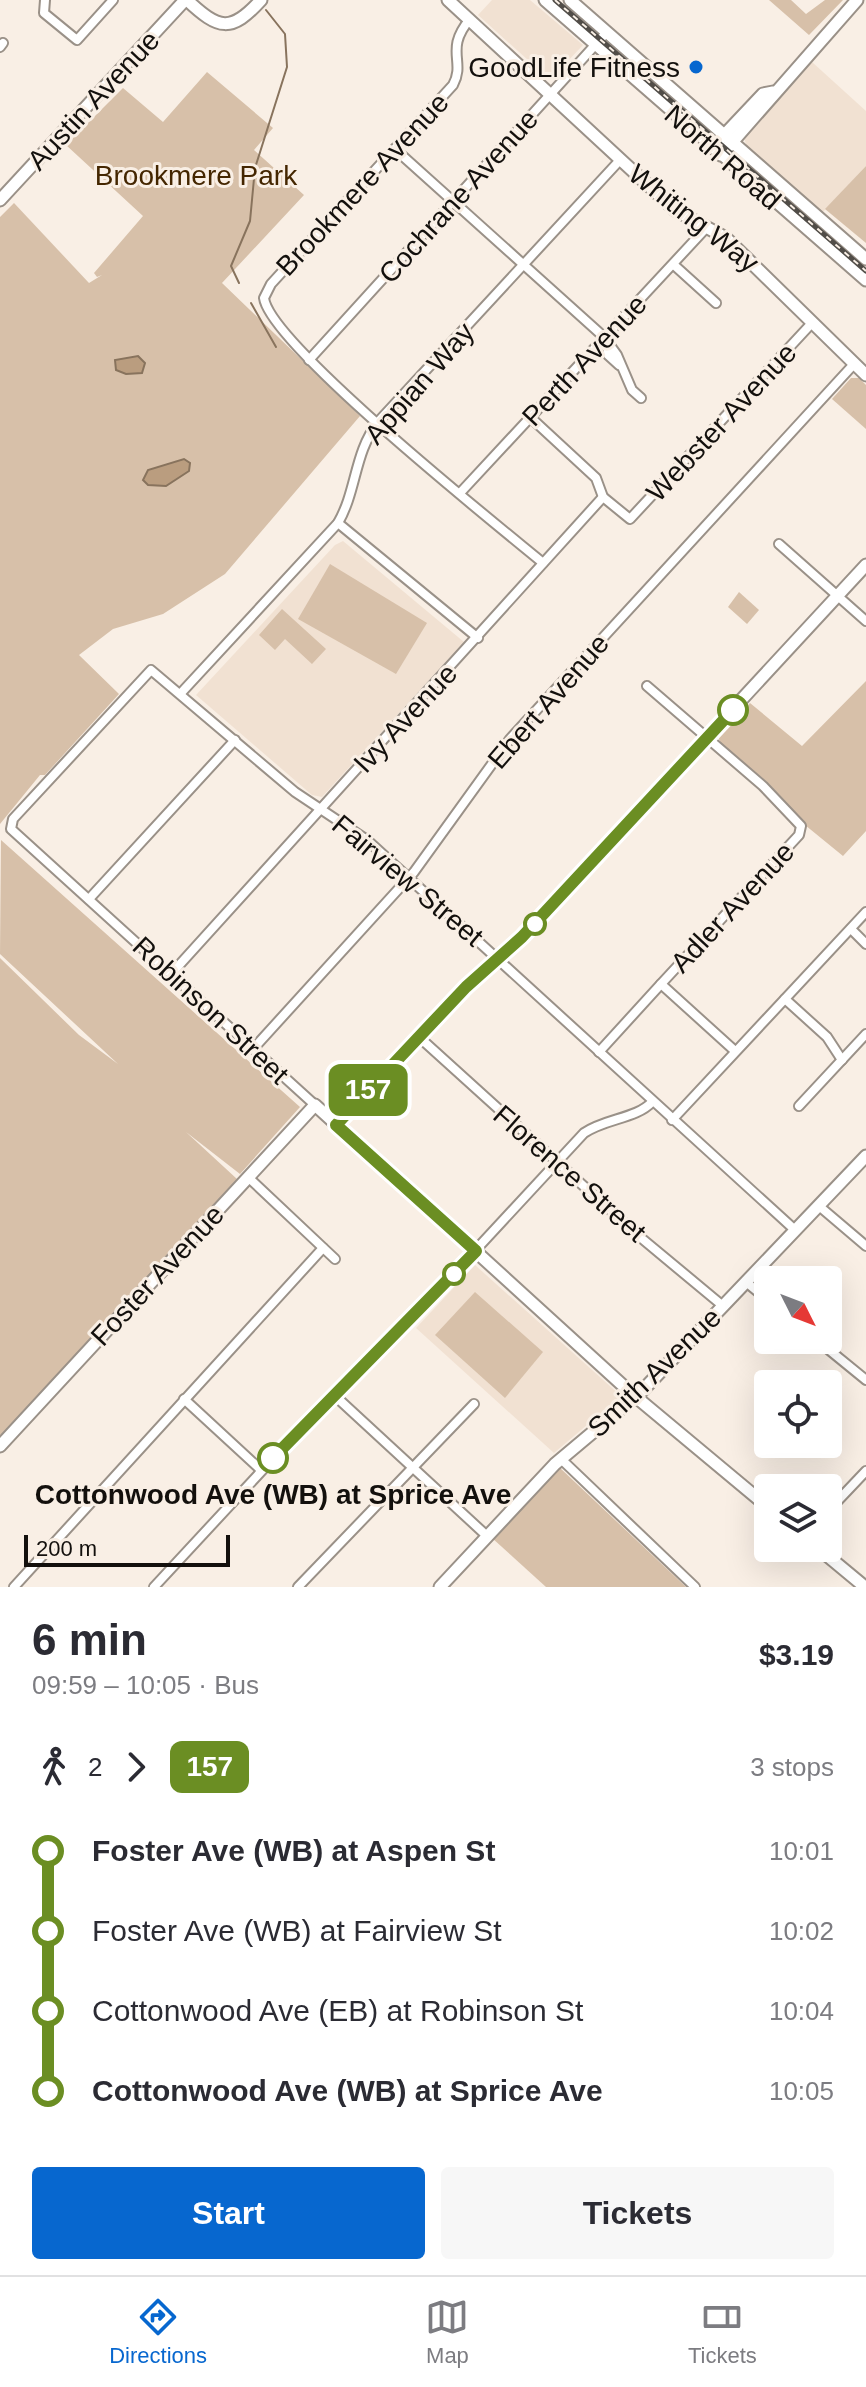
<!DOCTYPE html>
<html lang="en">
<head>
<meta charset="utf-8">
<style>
  :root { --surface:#fff; --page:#f7f7f7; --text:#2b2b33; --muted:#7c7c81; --line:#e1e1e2; --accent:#0767cf }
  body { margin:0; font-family:Helvetica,sans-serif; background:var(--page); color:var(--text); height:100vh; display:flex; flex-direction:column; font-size:30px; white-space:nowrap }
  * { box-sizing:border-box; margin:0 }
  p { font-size:26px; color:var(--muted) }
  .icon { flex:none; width:44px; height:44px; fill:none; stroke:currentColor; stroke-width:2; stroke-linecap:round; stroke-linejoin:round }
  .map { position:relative; height:1587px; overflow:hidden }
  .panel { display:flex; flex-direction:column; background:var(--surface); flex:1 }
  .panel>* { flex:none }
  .badge { padding:0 16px; border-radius:12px; font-size:28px; line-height:52px }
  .needle { width:52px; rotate:132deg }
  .tools { position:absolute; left:754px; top:1266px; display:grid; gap:16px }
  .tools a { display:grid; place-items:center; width:88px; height:88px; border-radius:8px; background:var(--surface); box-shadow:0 8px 32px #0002; font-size:40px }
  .scale { position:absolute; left:24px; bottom:20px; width:206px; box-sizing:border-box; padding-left:8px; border:4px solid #13100d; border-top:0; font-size:22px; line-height:28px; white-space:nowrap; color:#13100d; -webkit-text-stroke:6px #f9efe5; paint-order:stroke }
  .map>.badge { position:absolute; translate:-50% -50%; box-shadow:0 0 0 4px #fff }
  .legs { display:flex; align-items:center; gap:12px; height:88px; padding:0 32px; font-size:26px }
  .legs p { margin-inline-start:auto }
  .head { display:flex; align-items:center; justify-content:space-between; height:136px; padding:0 32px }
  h1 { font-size:44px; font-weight:700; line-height:60px }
  .action { display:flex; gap:16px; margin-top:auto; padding:16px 32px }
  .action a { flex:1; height:92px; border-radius:8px; background:var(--accent); color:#fff; font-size:32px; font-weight:700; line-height:92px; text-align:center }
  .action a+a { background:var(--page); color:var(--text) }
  ul { padding:0 32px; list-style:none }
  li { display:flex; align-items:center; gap:28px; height:80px; font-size:30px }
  li i { display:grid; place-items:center; width:12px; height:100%; margin:0 10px; background:currentColor }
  li i::after { content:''; width:20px; height:20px; margin:-10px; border:6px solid; border-radius:50%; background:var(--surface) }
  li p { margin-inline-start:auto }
  li:first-child i { background:linear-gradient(#0000 50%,currentColor 0) }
  li:last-child i { background:linear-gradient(currentColor 50%,#0000 0) }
  .dock { display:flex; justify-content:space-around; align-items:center; height:112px; border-top:2px solid var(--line); background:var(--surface); font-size:22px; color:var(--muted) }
  .dock a { display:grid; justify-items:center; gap:4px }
  .dock .selected { color:var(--accent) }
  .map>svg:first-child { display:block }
  .built { fill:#f1e1d2 }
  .green { fill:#d7c0a9 }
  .water { fill:#ba9d7f; stroke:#88735d; stroke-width:2 }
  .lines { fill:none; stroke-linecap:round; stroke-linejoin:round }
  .stream { stroke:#88735d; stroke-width:2 }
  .street-casing { stroke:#9a9188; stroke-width:12 }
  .secondary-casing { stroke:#9a9188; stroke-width:15 }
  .street { stroke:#fff; stroke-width:8 }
  .secondary { stroke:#fff; stroke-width:11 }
  .rail-casing { stroke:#514d48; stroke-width:5 }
  .rail { stroke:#f9efe5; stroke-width:2; stroke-dasharray:6; stroke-linecap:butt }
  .line-1-casing { stroke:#fff; stroke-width:18 }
  .line-1 { stroke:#6b8e23; stroke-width:12 }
  .poi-dot { fill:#0767cf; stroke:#f9efe5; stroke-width:3 }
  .stop-1-dot { fill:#fff; stroke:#6b8e23; stroke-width:4 }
  .labels { text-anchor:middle; stroke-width:6; stroke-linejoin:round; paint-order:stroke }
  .poi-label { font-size:28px; fill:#13100d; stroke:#f9efe5; text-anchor:end }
  .street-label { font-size:28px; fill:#13100d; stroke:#f9efe5 }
  .park-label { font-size:28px; fill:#442600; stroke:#f9efe5 }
  .stop-label { font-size:28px; font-weight:bold; fill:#13100d; stroke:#f9efe5 }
</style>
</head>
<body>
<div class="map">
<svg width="866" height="1587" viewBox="0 0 866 1587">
  <rect width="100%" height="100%" fill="#f9efe5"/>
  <!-- built -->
  <g class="built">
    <path d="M492,0H530L583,45L550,80L478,15Z"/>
    <path d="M812,62L866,111V166L822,213L747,147L744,138Z"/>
    <path d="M343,541L464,642L322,797L312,795L196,695L335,545Z"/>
    <path d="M475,1265L621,1396L554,1453L416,1328Z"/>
  </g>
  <!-- green -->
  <g class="green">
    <path d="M769,0H791L806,14L825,0H843L809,35Z"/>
    <path d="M207,72L273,128L254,150L304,195L222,283L360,416L225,574L163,614L113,629L79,655L119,694L45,775H40L0,824V217L14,203L89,283L102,275L97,277L94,273L143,216L66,145L123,88L163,122Z"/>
    <path d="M866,166V243L825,209Z"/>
    <path d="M851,378H859L866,385V429L832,399Z"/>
    <path d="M330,564L427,623L396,674L298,619Z"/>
    <path d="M739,592L759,610L747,624L728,607Z"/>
    <path d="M282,609L326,649L312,664L285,639L275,650L259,635Z"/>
    <path d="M866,681V831L843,856L805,825L769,784L720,742L718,736L750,703L802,746Z"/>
    <path d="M1,840L300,1107L240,1174L186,1132L237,1179L0,1438V958L79,1035L118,1064L0,954Z"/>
    <path d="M475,1292L543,1352L505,1398L435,1335Z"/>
    <path d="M559,1467L686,1587H546L492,1538Z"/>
  </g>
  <!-- water -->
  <g class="water">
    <path d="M138,356L145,363L142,373L126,374L116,370L115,360Z"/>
    <path d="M184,459L190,463L189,471L166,486L148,485L143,480L148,470Z"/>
  </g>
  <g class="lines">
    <!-- stream -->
    <g class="stream">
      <path d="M239,283L231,266L250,221L255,168L287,67L285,34L266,10"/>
      <path d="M251,303L276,347"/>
    </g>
    <defs>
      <g id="street">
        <path d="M45,0L44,13L77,40L113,0"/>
        <path d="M470,19C444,50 466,61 453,85L271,284L264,298C270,344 496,524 543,563"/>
        <path d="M0,47L3,43"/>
        <path d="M396,150L604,337L617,355L632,390L641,398"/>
        <path d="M674,265L716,303"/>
        <path d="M607,343L608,355L619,365"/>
        <path d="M309,360L606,33"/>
        <path d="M530,417L596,478L603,497L630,519L811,324"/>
        <path d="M460,493L707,227"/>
        <path d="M338,523L478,638"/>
        <path d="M779,544L866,621"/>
        <path d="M647,686L763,786L801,826L799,835L661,984L735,1051"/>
        <path d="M181,693L338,523C357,490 354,453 378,422L620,160"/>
        <path d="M89,899L235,740"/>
        <path d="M851,929L866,944"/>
        <path d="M172,973L603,497"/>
        <path d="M785,999L827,1037L842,1060"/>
        <path d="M419,1037L640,1237L723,1306"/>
        <path d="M253,1049L414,872L510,739L854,364"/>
        <path d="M599,1052L661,984"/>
        <path d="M315,1105L11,829L13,819L151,670L295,792L367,840L795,1230"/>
        <path d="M799,1106L866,1034"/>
        <path d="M672,1120L866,912"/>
        <path d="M248,1177L335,1259"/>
        <path d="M819,1206L866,1246"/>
        <path d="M746,1282L768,1300"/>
        <path d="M817,1340L866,1380"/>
        <path d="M333,1394L487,1536"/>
        <path d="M184,1399L261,1470"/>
        <path d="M561,1459L695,1587"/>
        <path d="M828,1511L866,1471"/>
        <path d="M14,1587L323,1248"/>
        <path d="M154,1587L333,1394L408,1323L584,1133C606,1118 636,1119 652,1102"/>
        <path d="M298,1587L474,1404"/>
      </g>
      <g id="secondary">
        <path d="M187,0C219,30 231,33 261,0"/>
        <path d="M448,0L675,210L726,238L866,375"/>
        <path d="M545,0L866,280"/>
        <path d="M570,0L866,259"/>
        <path d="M712,148L763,94L773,92"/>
        <path d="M721,155L857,0"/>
        <path d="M0,200L185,0"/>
        <path d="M336,1125L466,987L522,937L866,565"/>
        <path d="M0,1446L315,1105L630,1392L768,1507"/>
        <path d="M818,1548L865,1587"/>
        <path d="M440,1587L555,1464L642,1391L866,1156"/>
      </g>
    </defs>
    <!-- street casing -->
    <use href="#street" class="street-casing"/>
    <!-- secondary casing -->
    <use href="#secondary" class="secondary-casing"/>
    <!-- street -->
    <use href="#street" class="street"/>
    <!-- secondary -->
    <use href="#secondary" class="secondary"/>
    <defs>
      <path id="rail" d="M555,0L866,271"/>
    </defs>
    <!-- rail casing -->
    <use href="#rail" class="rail-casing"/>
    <!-- rail -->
    <use href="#rail" class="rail"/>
  </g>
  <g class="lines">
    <defs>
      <path id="line-1" d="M273,1458L476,1251L336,1125L466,987L522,937L733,710"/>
    </defs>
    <!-- line-1 casing -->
    <use href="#line-1" class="line-1-casing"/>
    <!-- line-1 -->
    <use href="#line-1" class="line-1"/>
  </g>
  <!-- markers -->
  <circle class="poi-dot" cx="696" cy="67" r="8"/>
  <g class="stop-1-dot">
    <circle cx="733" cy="710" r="14"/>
    <circle cx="535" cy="924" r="10"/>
    <circle cx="454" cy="1274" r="10"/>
    <circle cx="273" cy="1458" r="14"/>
  </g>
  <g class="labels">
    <!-- poi labels -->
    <g class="poi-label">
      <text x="680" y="77">GoodLife Fitness</text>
    </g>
    <!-- street labels -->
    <g class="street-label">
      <text transform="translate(93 100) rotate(-47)" y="10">Austin Avenue</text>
      <text transform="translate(723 157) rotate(41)" y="10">North Road</text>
      <text transform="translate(362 184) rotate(-47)" y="10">Brookmere Avenue</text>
      <text transform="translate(458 196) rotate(-48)" y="10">Cochrane Avenue</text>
      <text transform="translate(694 218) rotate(38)" y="10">Whiting Way</text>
      <text transform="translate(584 360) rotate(-47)" y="10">Perth Avenue</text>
      <text transform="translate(419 383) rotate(-49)" y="10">Appian Way</text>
      <text transform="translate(721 422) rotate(-47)" y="10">Webster Avenue</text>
      <text transform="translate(548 701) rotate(-49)" y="10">Ebert Avenue</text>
      <text transform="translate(405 718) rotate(-47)" y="10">Ivy Avenue</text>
      <text transform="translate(408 880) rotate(40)" y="10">Fairview Street</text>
      <text transform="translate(732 907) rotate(-47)" y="10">Adler Avenue</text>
      <text transform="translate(211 1010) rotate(43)" y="10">Robinson Street</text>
      <text transform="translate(570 1173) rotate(41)" y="10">Florence Street</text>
      <text transform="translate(157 1275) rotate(-47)" y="10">Foster Avenue</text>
      <text transform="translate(654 1372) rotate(-44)" y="10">Smith Avenue</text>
    </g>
    <!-- park labels -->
    <g class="park-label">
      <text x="196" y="185">Brookmere Park</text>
    </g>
    <!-- stop labels -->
    <g class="stop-label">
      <text x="273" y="1504">Cottonwood Ave (WB) at Sprice Ave</text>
    </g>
  </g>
</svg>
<div class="tools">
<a><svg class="needle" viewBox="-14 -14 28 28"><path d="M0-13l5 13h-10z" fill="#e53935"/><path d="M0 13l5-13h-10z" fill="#7c7c81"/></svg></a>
<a><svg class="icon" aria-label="locate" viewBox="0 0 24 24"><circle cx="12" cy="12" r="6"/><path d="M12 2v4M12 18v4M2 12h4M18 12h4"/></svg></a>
<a><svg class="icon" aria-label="layers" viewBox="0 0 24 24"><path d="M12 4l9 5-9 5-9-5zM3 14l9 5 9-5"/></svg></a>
</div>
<div class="scale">200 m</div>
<b class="badge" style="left:368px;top:1090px;background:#6b8e23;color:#fff">157</b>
</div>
<section class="panel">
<div class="head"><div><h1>6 min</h1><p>09:59 – 10:05 · Bus</p></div><b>$3.19</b></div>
<div class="legs"><svg class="icon" aria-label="walk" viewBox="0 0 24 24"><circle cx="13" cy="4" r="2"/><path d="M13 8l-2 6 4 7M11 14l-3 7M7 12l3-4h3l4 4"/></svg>2<svg class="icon" aria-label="forward" viewBox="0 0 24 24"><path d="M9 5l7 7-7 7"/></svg><b class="badge" style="background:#6b8e23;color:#fff">157</b><p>3 stops</p></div>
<ul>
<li><i style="color:#6b8e23"></i><b>Foster Ave (WB) at Aspen St</b><p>10:01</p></li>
<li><i style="color:#6b8e23"></i><span>Foster Ave (WB) at Fairview St</span><p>10:02</p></li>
<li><i style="color:#6b8e23"></i><span>Cottonwood Ave (EB) at Robinson St</span><p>10:04</p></li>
<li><i style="color:#6b8e23"></i><b>Cottonwood Ave (WB) at Sprice Ave</b><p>10:05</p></li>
</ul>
<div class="action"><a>Start</a><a>Tickets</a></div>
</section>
<nav class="dock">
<a class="selected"><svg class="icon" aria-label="directions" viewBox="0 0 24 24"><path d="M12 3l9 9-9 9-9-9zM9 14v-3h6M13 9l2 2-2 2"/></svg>Directions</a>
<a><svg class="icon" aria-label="map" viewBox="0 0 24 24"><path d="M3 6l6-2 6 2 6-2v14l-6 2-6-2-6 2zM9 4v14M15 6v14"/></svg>Map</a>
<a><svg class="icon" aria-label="tickets" viewBox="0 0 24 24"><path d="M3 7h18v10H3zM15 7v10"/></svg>Tickets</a>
</nav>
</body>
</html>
